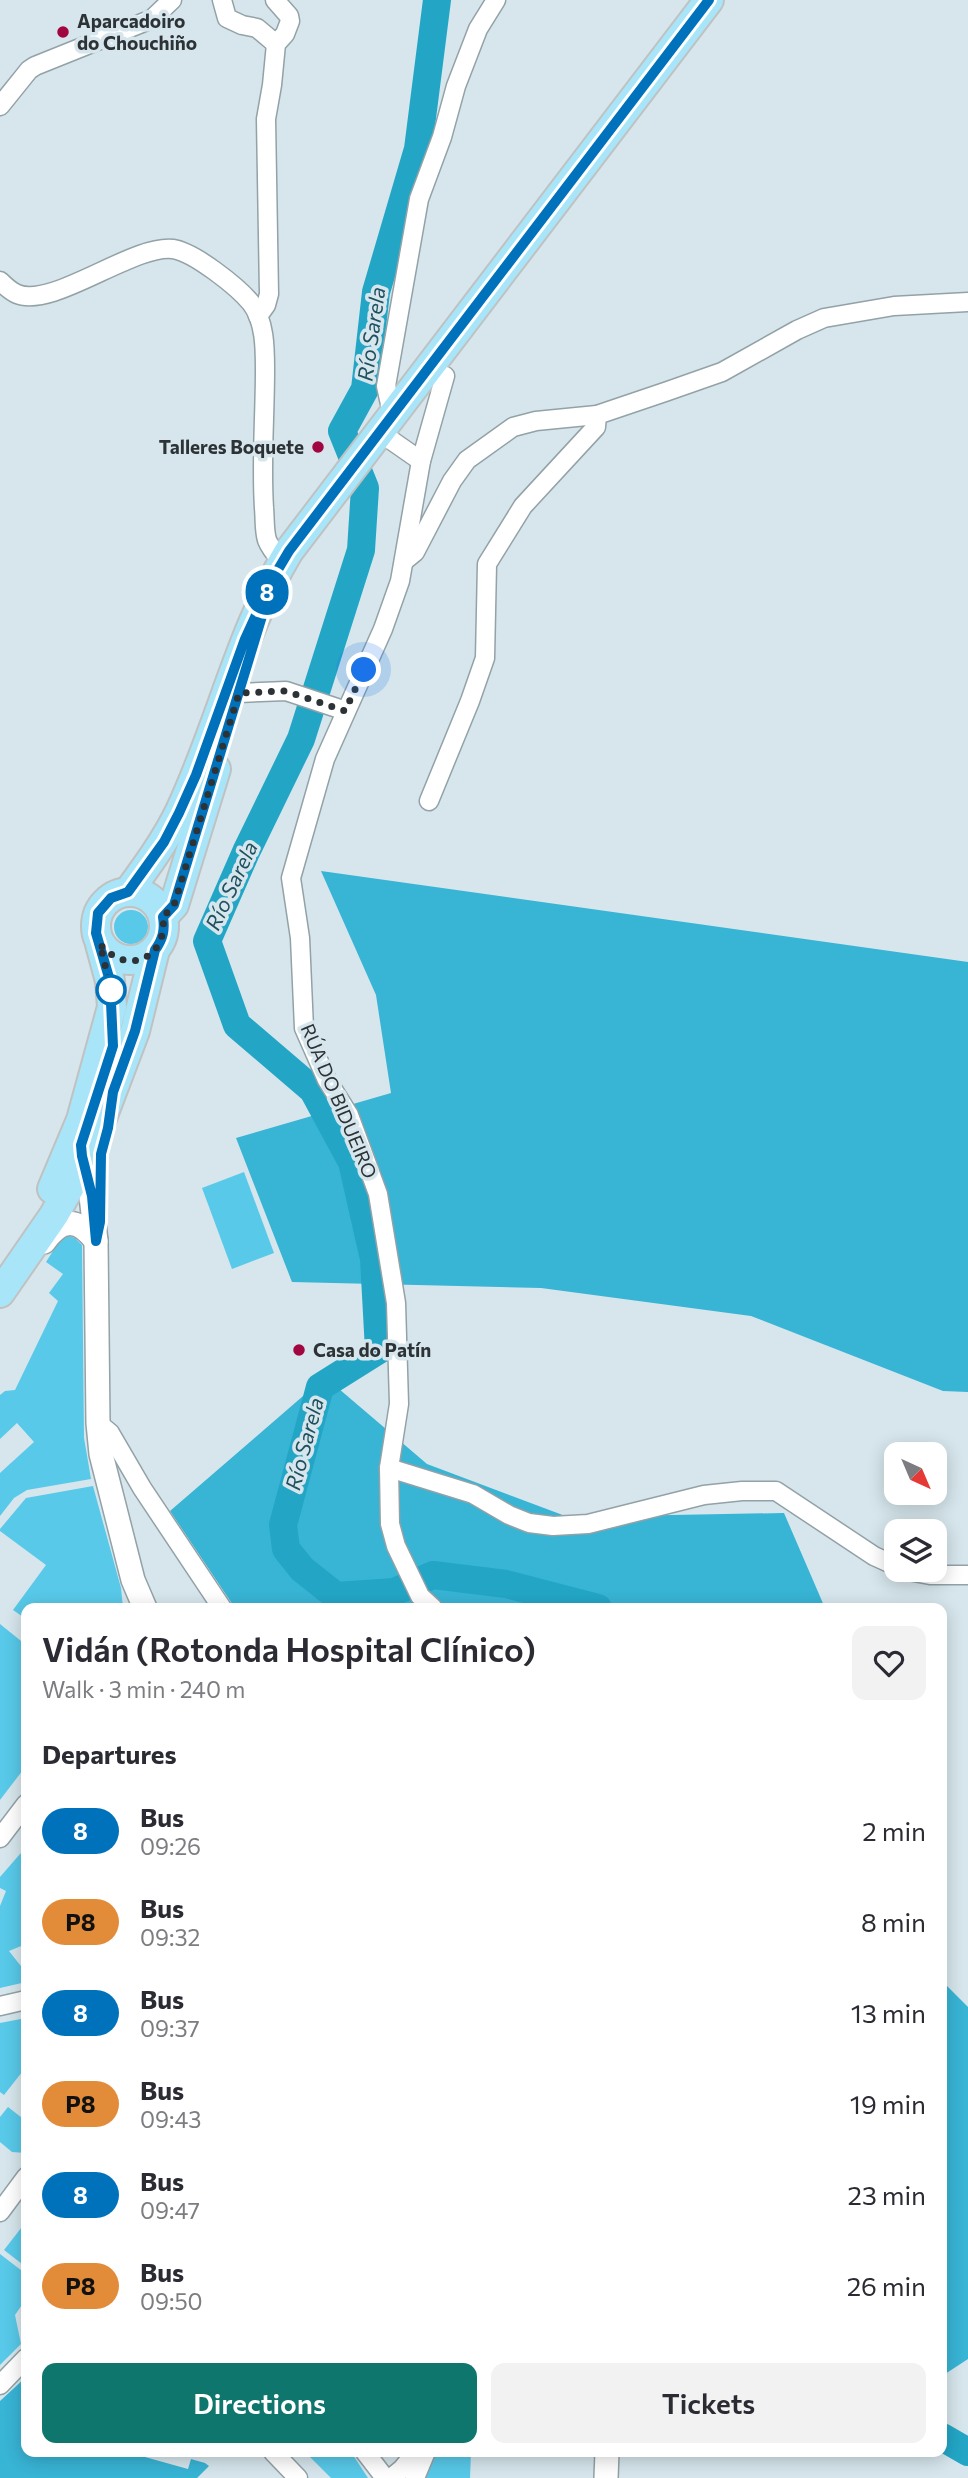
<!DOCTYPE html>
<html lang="en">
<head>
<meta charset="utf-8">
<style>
  :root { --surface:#fff; --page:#f2f2f3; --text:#2b2b33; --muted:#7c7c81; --accent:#0f766e }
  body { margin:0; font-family:Commissioner,sans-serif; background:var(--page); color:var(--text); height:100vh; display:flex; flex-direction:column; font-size:26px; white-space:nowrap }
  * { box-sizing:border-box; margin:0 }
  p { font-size:23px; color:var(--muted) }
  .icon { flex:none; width:38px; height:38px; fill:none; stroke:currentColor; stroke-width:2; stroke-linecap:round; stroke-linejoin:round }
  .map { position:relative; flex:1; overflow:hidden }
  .drawer { position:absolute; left:21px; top:1603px; width:926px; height:854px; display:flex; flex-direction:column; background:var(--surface); border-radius:14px; box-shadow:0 4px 18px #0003 }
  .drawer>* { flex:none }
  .badge { padding:0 14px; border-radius:23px; font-size:24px; line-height:46px }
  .needle { width:46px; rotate:136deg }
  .controls { position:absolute; left:884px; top:1442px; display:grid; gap:14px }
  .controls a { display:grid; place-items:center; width:63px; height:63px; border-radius:14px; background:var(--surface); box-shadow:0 4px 18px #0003; font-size:35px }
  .you { position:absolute; width:35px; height:35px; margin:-18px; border:5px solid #fff; border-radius:50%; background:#1a73e8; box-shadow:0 0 0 10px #1a73e833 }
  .map>.badge { position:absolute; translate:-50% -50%; box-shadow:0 0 0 4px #fff }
  h2 { padding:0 21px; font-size:26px; line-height:63px }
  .round { display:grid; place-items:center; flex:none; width:74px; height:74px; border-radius:14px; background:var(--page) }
  .head { display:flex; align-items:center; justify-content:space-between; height:119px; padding:0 21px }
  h1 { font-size:33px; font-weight:600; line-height:52px }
  .primary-button { display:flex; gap:14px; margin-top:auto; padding:14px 21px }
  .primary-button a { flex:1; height:80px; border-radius:14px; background:var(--accent); color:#fff; font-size:28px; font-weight:600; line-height:80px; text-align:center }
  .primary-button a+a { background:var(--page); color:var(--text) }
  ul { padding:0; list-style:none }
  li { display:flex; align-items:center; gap:21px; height:91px; padding:0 21px }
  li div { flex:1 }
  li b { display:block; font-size:26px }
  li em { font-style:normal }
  li .badge { min-width:77px; font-weight:700; text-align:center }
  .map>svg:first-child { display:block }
  .green { fill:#58c9e9 }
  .forest { fill:#38b4d5 }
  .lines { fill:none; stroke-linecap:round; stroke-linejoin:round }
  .river { stroke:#23a6c6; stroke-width:28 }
  .minor-casing { stroke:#92a2a7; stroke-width:21 }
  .tertiary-casing { stroke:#92a2a7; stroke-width:26 }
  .primary-casing { stroke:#c0c2c2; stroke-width:32 }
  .minor { stroke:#fff; stroke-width:18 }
  .tertiary { stroke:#fff; stroke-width:23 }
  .primary { stroke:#a9e5f8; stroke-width:28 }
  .line-casing { stroke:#fff; stroke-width:16 }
  .line { stroke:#0072bc; stroke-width:10 }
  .walk { stroke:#2c3235; stroke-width:7; stroke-dasharray:0 12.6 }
  .poi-dot { fill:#a20640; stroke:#d6e6ec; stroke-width:2.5 }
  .stop-dot { fill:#fff; stroke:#0072bc; stroke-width:3.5 }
  .labels { text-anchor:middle; stroke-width:7; stroke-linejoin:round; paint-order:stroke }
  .poi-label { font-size:19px; font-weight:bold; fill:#2c3235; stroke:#d6e6ec; text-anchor:start }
  .street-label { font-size:19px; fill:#2c3235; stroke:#d6e6ec }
  .water-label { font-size:21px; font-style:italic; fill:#1e505f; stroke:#d6e6ec }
</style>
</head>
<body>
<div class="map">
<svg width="968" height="2478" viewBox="0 0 968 2478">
  <rect width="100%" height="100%" fill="#d6e6ec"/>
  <!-- green -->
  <g class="green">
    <circle cx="131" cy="927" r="17"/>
    <path d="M244,1172L274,1253L232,1269L202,1188Z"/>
    <path d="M69,1236L75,1238L82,1245L84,1438L91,1479L27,1490L14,1498L0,1516V1473L34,1442L17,1423L0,1439V1395L5,1391L15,1390L58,1301L49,1293L63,1274L46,1262L60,1240Z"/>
    <path d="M93,1486L121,1588L123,1608H26V1619L13,1610L46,1565L0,1531V1529L26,1498Z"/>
    <path d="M0,1624L26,1645V1766L0,1800Z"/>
    <path d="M26,1850V1944L9,1951L24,1970H26V1982L0,1988V1906L6,1891L0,1888V1877L20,1854Z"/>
    <path d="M26,2018V2067L4,2095L0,2092V2023Z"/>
    <path d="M8,2107L26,2121V2153L12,2152L0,2142V2117Z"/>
    <path d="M25,2223L26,2224V2267L4,2250Z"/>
    <path d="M0,2254L26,2274V2299L15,2315L21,2344L0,2365Z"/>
    <path d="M305,2452H351L368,2478H331Z"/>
    <path d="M433,2452H471L470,2478H425Z"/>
  </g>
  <!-- forest -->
  <g class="forest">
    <path d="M321,871L968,962V1392L943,1391L751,1316L541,1288L292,1282L236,1138L391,1093L376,995Z"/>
    <path d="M325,1377L427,1464L568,1517L784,1513L825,1608H235L170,1511Z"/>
    <path d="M942,1981L968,2007V2359L942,2376Z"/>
    <path d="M26,2377V2452H127L188,2469L191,2459L205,2463L209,2466L197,2478H0V2401Z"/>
  </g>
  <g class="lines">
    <!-- river -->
    <g class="river">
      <path d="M437,0L418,149L376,292L365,389L342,431L365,488L361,550L301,739L246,852L207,941L237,1025L313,1090L352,1162L374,1259L379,1350L320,1387L283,1525L286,1549L302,1569L336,1596L394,1592L433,1575L506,1584L598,1608"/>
      <path d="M942,2437L968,2452"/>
    </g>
    <defs>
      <g id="minor">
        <path d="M222,0L227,18L242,25L257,28L276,44"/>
        <path d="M0,106L29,70L35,66L152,19L172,0"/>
        <path d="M0,281C5,286 10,291 17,294C53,309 133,244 173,249C194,252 238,287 251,303C265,321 265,348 265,370C265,416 261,463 264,508C265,518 264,530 267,540C270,548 276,555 282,562"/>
        <path d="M258,316L266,305L269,294L266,119L272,85L276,44L285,34L290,21L289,16L275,0"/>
        <path d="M392,413L386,386L419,199L442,137L456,86L478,29L496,0"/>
        <path d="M378,431L421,461"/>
        <path d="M404,561L415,552L452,481L467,460L513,427L536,421L597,415L665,392L722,372L797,330L824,318L894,306L968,302"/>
        <path d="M239,693L286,691L346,711"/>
        <path d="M429,801L470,701L485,658L487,564L523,506L596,427L597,415"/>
        <path d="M98,1423L110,1433L142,1488L222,1608"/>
        <path d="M389,1468L473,1494L509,1515L529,1523L553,1526L588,1524L704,1495L742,1491H776L874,1556L896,1566"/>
        <path d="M903,1570L930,1575H968"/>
        <path d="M433,1608L420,1596L396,1546L390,1524L389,1468L399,1404L396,1303L378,1194L349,1115L327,1080L304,1028L300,938L291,878L325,759L383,629L400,581L421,461L445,376"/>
        <path d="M0,1838L26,1804"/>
        <path d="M0,2006L26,2000"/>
        <path d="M0,2212L26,2177"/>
        <path d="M0,2385L26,2358"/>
        <path d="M273,2452L298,2478"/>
        <path d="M365,2452L385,2478"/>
        <path d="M391,2478L402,2469L416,2452"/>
        <path d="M415,2478L425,2454"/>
      </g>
      <g id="tertiary">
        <path d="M81,1152L91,1196L96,1241L98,1423L101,1454L133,1580L145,1608"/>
        <path d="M44,1242C62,1217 78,1218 96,1241"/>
        <path d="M606,2478L607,2452"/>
      </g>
      <g id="primary">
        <circle cx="130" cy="926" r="34"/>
        <path d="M128,892C147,866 166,840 180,811C220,726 240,632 289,551L709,0"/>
        <path d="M163,917L174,905L216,769"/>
        <path d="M52,1189L81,1120L112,1007L110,981L100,944"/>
        <path d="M0,1293L54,1215L88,1155L135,1031L155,950"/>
      </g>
    </defs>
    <!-- minor casing -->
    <use href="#minor" class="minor-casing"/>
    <!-- tertiary casing -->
    <use href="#tertiary" class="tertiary-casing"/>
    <!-- primary casing -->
    <use href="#primary" class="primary-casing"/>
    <!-- minor -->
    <use href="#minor" class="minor"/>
    <!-- tertiary -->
    <use href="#tertiary" class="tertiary"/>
    <!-- primary -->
    <use href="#primary" class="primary"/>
  </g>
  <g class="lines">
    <defs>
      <path id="line" d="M266,603L174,905L163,917C165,930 163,939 155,950L135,1031L113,1092L108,1128L101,1154L100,1222L96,1241L92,1196L82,1156L81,1145L113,1046L110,981L96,933L98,913L111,898L128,892L164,842L179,813L196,775L245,639L273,578L289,551L709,0"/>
    </defs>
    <!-- line casing -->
    <use href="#line" class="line-casing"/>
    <!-- line -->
    <use href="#line" class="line"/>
    <!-- walk -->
    <path class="walk" d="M111,990L100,944C127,977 168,958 163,917L174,905L239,693L286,691L345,711L364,670"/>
  </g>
  <!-- markers -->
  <g class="poi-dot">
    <circle cx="63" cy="32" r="7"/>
    <circle cx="318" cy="447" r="7"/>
    <circle cx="299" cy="1350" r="7"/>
  </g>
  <circle class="stop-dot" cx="111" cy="990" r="14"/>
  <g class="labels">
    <!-- poi labels -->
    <g class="poi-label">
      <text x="77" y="28">Aparcadoiro<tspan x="77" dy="22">do Chouchiño</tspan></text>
      <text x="304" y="454" text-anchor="end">Talleres Boquete</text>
      <text x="313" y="1357">Casa do Patín</text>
    </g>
    <!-- street labels -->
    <g class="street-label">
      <text transform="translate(339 1101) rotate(67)" y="7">RÚA DO BIDUEIRO</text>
    </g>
    <!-- water labels -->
    <g class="water-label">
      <text transform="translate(372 334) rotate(-82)" y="7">Río Sarela</text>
      <text transform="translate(232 886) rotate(-65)" y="7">Río Sarela</text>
      <text transform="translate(305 1444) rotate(-75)" y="7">Río Sarela</text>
    </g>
  </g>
</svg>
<div class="controls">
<a><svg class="needle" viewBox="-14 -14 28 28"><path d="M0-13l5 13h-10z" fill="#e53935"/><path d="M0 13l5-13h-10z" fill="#7c7c81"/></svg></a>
<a><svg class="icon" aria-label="layers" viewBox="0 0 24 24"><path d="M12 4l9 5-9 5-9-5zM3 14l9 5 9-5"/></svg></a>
</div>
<div class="you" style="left:364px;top:670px"></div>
<b class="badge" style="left:267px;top:592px;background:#0072bc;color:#fff">8</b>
<section class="drawer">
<div class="head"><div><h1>Vidán (Rotonda Hospital Clínico)</h1><p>Walk · 3 min · 240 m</p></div><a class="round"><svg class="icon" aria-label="heart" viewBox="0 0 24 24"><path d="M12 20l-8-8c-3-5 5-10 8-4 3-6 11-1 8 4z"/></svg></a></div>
<h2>Departures</h2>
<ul>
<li><span class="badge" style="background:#0072bc;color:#fff">8</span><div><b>Bus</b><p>09:26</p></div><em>2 min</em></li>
<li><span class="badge" style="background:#e28c3a;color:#111">P8</span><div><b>Bus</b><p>09:32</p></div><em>8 min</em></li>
<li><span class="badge" style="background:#0072bc;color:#fff">8</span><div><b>Bus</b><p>09:37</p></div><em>13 min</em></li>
<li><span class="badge" style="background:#e28c3a;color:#111">P8</span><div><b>Bus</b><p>09:43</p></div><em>19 min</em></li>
<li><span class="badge" style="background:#0072bc;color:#fff">8</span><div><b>Bus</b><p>09:47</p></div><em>23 min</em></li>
<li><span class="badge" style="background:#e28c3a;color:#111">P8</span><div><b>Bus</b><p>09:50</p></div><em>26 min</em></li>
</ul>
<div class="primary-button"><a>Directions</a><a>Tickets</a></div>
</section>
</div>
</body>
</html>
